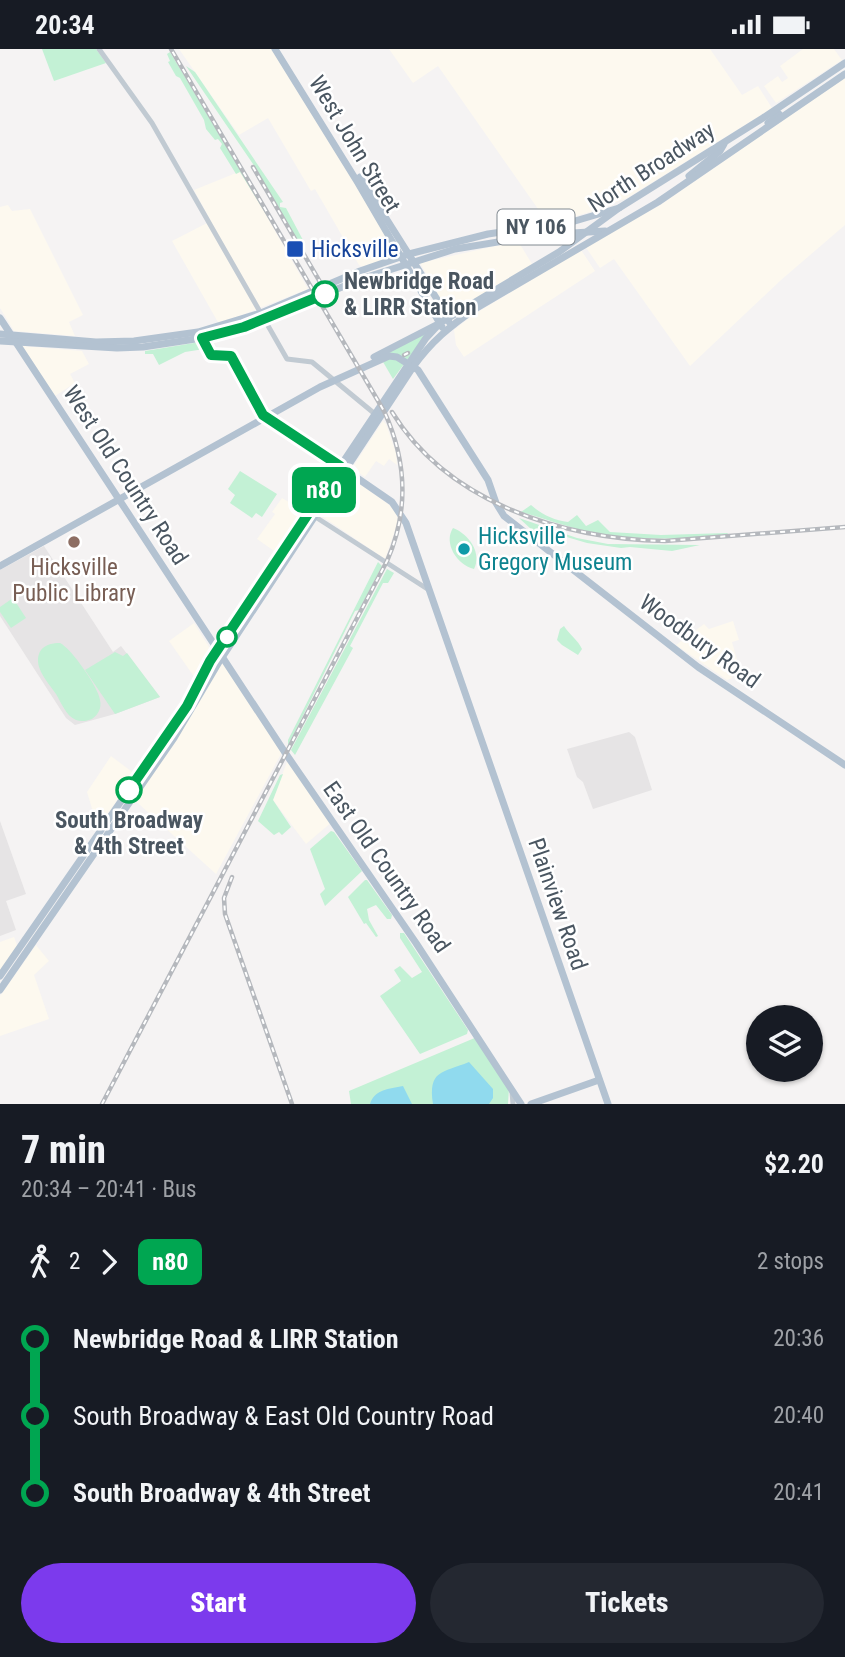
<!DOCTYPE html>
<html lang="en">
<head>
<meta charset="utf-8">
<style>
  :root { --surface:#171b24; --page:#242831; --text:#f1f3f6; --muted:#9ea1a6; --accent:#7c3aed }
  body { margin:0; font-family:"Roboto Condensed",sans-serif; background:var(--page); color:var(--text); height:100vh; display:flex; flex-direction:column; font-size:26px; white-space:nowrap }
  * { box-sizing:border-box; margin:0 }
  p { font-size:23px; color:var(--muted) }
  .icon { flex:none; width:38px; height:38px; fill:none; stroke:currentColor; stroke-width:2; stroke-linecap:round; stroke-linejoin:round }
  .map { position:relative; height:1055px; overflow:hidden }
  .side { display:flex; flex-direction:column; background:var(--surface); flex:1 }
  .side>* { flex:none }
  .badge { padding:0 14px; border-radius:10px; font-size:24px; line-height:46px }
  .tools { position:absolute; left:746px; top:956px; display:grid; gap:14px }
  .tools a { display:grid; place-items:center; width:77px; height:77px; border-radius:50%; background:var(--surface); box-shadow:0 2px 5px #0004; font-size:35px }
  .map>.badge { position:absolute; translate:-50% -50%; box-shadow:0 0 0 4px #fff }
  .legs { display:flex; align-items:center; gap:10px; height:77px; padding:0 21px; font-size:23px }
  .legs p { margin-inline-start:auto }
  .headline { display:flex; align-items:center; justify-content:space-between; height:119px; padding:0 21px }
  h1 { font-size:38px; font-weight:800; line-height:52px }
  .button { display:flex; gap:14px; margin-top:auto; padding:14px 21px }
  .button a { flex:1; height:80px; border-radius:42px; background:var(--accent); color:#fff; font-size:28px; font-weight:800; line-height:80px; text-align:center }
  .button a+a { background:var(--page); color:var(--text) }
  ul { padding:0 21px; list-style:none }
  li { display:flex; align-items:center; gap:24px; height:77px; font-size:26px }
  li i { display:grid; place-items:center; width:10px; height:100%; margin:0 9px; background:currentColor }
  li i::after { content:''; width:18px; height:18px; margin:-9px; border:5px solid; border-radius:50%; background:var(--surface) }
  li p { margin-inline-start:auto }
  li:first-child i { background:linear-gradient(#0000 50%,currentColor 0) }
  li:last-child i { background:linear-gradient(currentColor 50%,#0000 0) }
  .status { display:flex; justify-content:space-between; align-items:center; height:49px; padding:0 35px; background:var(--surface); direction:ltr }
  .status svg { height:19px; fill:currentColor }
  .map>svg:first-child { display:block }
  .commercial { fill:#fdf9ef }
  .education { fill:#e6e4e5 }
  .green { fill:#c3f1d5 }
  .water { fill:#90daee }
  .lines { fill:none; stroke-linecap:round; stroke-linejoin:round }
  .minor { stroke:#c1cad2; stroke-width:5 }
  .major { stroke:#b3c2d1; stroke-width:7 }
  .rail-casing { stroke:#b5b8bd; stroke-width:4.5 }
  .rail { stroke:#fff; stroke-width:2; stroke-dasharray:5; stroke-linecap:butt }
  .line-1-casing { stroke:#fff; stroke-width:16 }
  .line-1 { stroke:#00a651; stroke-width:10 }
  .transit-dot { fill:#1a4fb4; stroke:#fff; stroke-width:2.5 }
  .stop-1-dot { fill:#fff; stroke:#00a651; stroke-width:3.5 }
  .education-dot { fill:#8d6e63; stroke:#fff; stroke-width:2.5 }
  .culture-dot { fill:#0f9aa8; stroke:#fff; stroke-width:2.5 }
  .labels { text-anchor:middle; stroke-width:5; stroke-linejoin:round; paint-order:stroke }
  .shield { fill:#fff; stroke:#808990; stroke-width:2 }
  .shield-label { font-size:21px; font-weight:bold; fill:#4a5661 }
  .street-label { font-size:23px; fill:#4a5661; stroke:#fff }
  .transit-label { font-size:23px; fill:#164399; stroke:#fff; text-anchor:start }
  .stop-label { font-size:23px; font-weight:bold; fill:#4a5661; stroke:#fff; text-anchor:start }
  .culture-label { font-size:23px; fill:#0d838f; stroke:#fff; text-anchor:start }
  .education-label { font-size:23px; fill:#785e54; stroke:#fff }
</style>
</head>
<body>
<div class="status"><b>20:34</b><svg viewBox="0 0 49 12"><path d="M0 12V9h3v3zM5 12V6h3v6zM10 12V3h3v9zM15 12V0h3v12zM26 1h20v11H26zM47 4h2v5h-2z"/></svg></div>
<div class="map">
<svg width="845" height="1055" viewBox="0 0 845 1055">
  <rect width="100%" height="100%" fill="#f5f3f3"/>
  <!-- commercial -->
  <g class="commercial">
    <path d="M179,0H273L377,170L396,204L395,207L363,218L359,216L315,140L311,142L268,69L239,86Z"/>
    <path d="M389,0H710L742,46L758,37L772,59L627,149L590,163L569,169L550,170L544,168L538,160L438,17L413,34Z"/>
    <path d="M803,0H834L842,11L776,54L764,37L778,27L782,33L788,29L780,17Z"/>
    <path d="M845,29V176L781,231L690,317L614,210L600,219L585,197L659,157Z"/>
    <path d="M241,122L308,240L219,275L172,192L211,172L194,141Z"/>
    <path d="M8,156L12,162L30,160L83,266L69,273L75,287L14,282L0,259V158Z"/>
    <path d="M518,192L532,215L450,265L420,214Z"/>
    <path d="M581,201L595,222L464,308L456,296L454,281L473,266Z"/>
    <path d="M22,297L82,302L89,315L70,325L75,334L55,347Z"/>
    <path d="M383,372L386,375L396,404L397,416L389,410L384,417L376,412L365,428L352,419Z"/>
    <path d="M346,425L388,455L398,465L397,476L385,510L320,466Z"/>
    <path d="M282,449L306,463L277,504L257,490L275,465L272,463Z"/>
    <path d="M733,572L739,591L732,593L738,614L729,617L732,629L727,631L676,596L704,575L709,580Z"/>
    <path d="M194,574L211,601L195,629L169,592Z"/>
    <path d="M219,606L282,703L216,825L129,746Z"/>
    <path d="M111,707L135,725L98,779L87,743Z"/>
    <path d="M288,710L332,773L306,795L273,751Z"/>
    <path d="M14,888L18,899L0,924V893Z"/>
    <path d="M36,896L49,912L34,926L49,970L0,987V947Z"/>
  </g>
  <!-- education -->
  <g class="education">
    <path d="M44,497L113,603L121,597L160,648L115,665L75,676L66,669L0,567V521Z"/>
    <path d="M629,683L635,688L652,741L593,760L583,733L577,728L567,700Z"/>
    <path d="M0,772L26,845L6,852L16,881L0,887Z"/>
  </g>
  <!-- green -->
  <g class="green">
    <path d="M42,0H96L106,14L54,32Z"/>
    <path d="M170,3L291,206L240,123L236,125L220,99L222,95L218,90L215,91L206,80L204,71L180,29L176,27L168,13L170,12L167,5Z"/>
    <path d="M186,17L195,23L283,153L280,154V158L286,159L304,193L301,198L253,115Z"/>
    <path d="M431,279L393,330L379,306Z"/>
    <path d="M200,293L204,300L185,303L159,316L153,305H145V302Z"/>
    <path d="M240,422L277,445L262,468L256,464L252,469L230,454L235,446L228,440Z"/>
    <path d="M531,456C542,466 554,471 568,473L577,466L586,477L598,471L610,483L661,486L728,484L726,487C681,490 634,492 590,483C566,478 544,469 521,463Z"/>
    <path d="M519,469L577,489L608,495L700,496L672,502L630,498L621,499L587,494L553,484L543,491Z"/>
    <path d="M453,479C469,485 482,504 474,520C457,516 443,494 453,479Z"/>
    <path d="M378,513L382,517L359,561L355,562L288,697V691Z"/>
    <path d="M387,520L394,524L388,534H383L350,597L353,599L295,706L291,701Z"/>
    <path d="M13,549L26,569L11,579L0,563V558Z"/>
    <path d="M564,577C569,585 578,591 582,600L578,606L562,596L557,591L560,580Z"/>
    <path d="M60,594C71,599 99,639 100,651C102,659 98,666 92,670C87,672 81,673 76,671C66,667 61,653 56,645C48,633 31,616 41,601C46,595 53,594 60,594Z"/>
    <path d="M115,603L123,607L127,604L160,648L115,665L85,621Z"/>
    <path d="M283,725L273,751L291,778L282,786L279,783L274,786L258,772L280,726Z"/>
    <path d="M331,782L334,783L362,822L325,857L320,845L325,840L310,800Z"/>
    <path d="M365,831H367L392,866L391,870H387L376,856L367,860L369,871L378,887L376,888L366,874L364,875L348,848Z"/>
    <path d="M400,884H404L468,981L467,985L420,1005L380,947L401,932L394,921L400,917L412,929L422,923L400,889Z"/>
    <path d="M477,988L509,1039L508,1055H351L349,1042Z"/>
  </g>
  <!-- water -->
  <g class="water">
    <path d="M469,1013L493,1040V1049L489,1055H433C428,1021 442,1024 469,1013Z"/>
    <path d="M403,1037L412,1055H370C375,1040 389,1040 403,1037Z"/>
  </g>
  <g class="lines">
    <!-- minor -->
    <g class="minor">
      <path d="M99,0L152,74L287,310L312,313L375,365"/>
      <path d="M314,467L429,541"/>
      <path d="M512,1043L513,1055"/>
    </g>
    <!-- major -->
    <g class="major">
      <path d="M275,0L358,134L442,278"/>
      <path d="M768,74L779,65"/>
      <path d="M689,127L720,102L724,95"/>
      <path d="M360,128L440,255L449,273"/>
      <path d="M0,269L286,705L416,894L521,1055"/>
      <path d="M0,285L96,293L134,292L198,283L261,264L360,222L409,205L488,185L575,172L619,159"/>
      <path d="M0,292L117,299L143,298L202,289L264,270L364,229L455,200L541,186L605,182"/>
      <path d="M374,308L440,274L559,203L619,159L763,69L845,14"/>
      <path d="M344,420L392,453L406,474L608,1055"/>
      <path d="M0,517L320,338L389,307L397,308L418,321L488,431L496,454L504,467L698,618L845,716"/>
      <path d="M0,927L187,657L210,612L426,289L440,274"/>
      <path d="M0,941L174,689L219,613L413,318C431,293 450,277 475,260L658,153L845,25"/>
      <path d="M531,1055L599,1031"/>
    </g>
    <defs>
      <g id="rail">
        <path d="M253,118L327,245"/>
        <path d="M404,306L408,304"/>
        <path d="M392,363C448,454 563,490 665,492L845,478"/>
        <path d="M232,828L224,849L225,865L292,1055"/>
        <path d="M102,1055L387,512C409,462 407,412 384,362L171,0"/>
      </g>
    </defs>
    <!-- rail casing -->
    <use href="#rail" class="rail-casing"/>
    <!-- rail -->
    <use href="#rail" class="rail"/>
  </g>
  <g class="lines">
    <defs>
      <path id="line-1" d="M129,741L187,657L210,612L340,417L263,366L231,307L211,306L202,289L244,278L325,245"/>
    </defs>
    <!-- line-1 casing -->
    <use href="#line-1" class="line-1-casing"/>
    <!-- line-1 -->
    <use href="#line-1" class="line-1"/>
  </g>
  <!-- markers -->
  <rect class="transit-dot" x="286" y="191" width="18" height="18" rx="3.5"/>
  <g class="stop-1-dot">
    <circle cx="325" cy="245" r="12"/>
    <circle cx="227" cy="588" r="9"/>
    <circle cx="129" cy="741" r="12"/>
  </g>
  <circle class="education-dot" cx="74" cy="493" r="7"/>
  <circle class="culture-dot" cx="464" cy="500" r="7"/>
  <g class="labels">
    <!-- shield labels -->
    <rect class="shield" x="497.5" y="160.5" width="77" height="35" rx="5"/>
    <g class="shield-label">
      <text x="536" y="185">NY 106</text>
    </g>
    <!-- street labels -->
    <g class="street-label">
      <text transform="translate(355 95) rotate(59)" y="8">West John Street</text>
      <text transform="translate(651 118) rotate(-33)" y="8">North Broadway</text>
      <text transform="translate(126 426) rotate(57)" y="8">West Old Country Road</text>
      <text transform="translate(700 592) rotate(36)" y="8">Woodbury Road</text>
      <text transform="translate(387 818) rotate(55)" y="8">East Old Country Road</text>
      <text transform="translate(558 855) rotate(71)" y="8">Plainview Road</text>
    </g>
    <!-- transit labels -->
    <g class="transit-label">
      <text x="311" y="208">Hicksville</text>
    </g>
    <!-- stop labels -->
    <g class="stop-label">
      <text x="344" y="240">Newbridge Road<tspan x="344" dy="26">&amp; LIRR Station</tspan></text>
      <text x="129" y="779" text-anchor="middle">South Broadway<tspan x="129" dy="26">&amp; 4th Street</tspan></text>
    </g>
    <!-- culture labels -->
    <g class="culture-label">
      <text x="478" y="495">Hicksville<tspan x="478" dy="26">Gregory Museum</tspan></text>
    </g>
    <!-- education labels -->
    <g class="education-label">
      <text x="74" y="526">Hicksville<tspan x="74" dy="26">Public Library</tspan></text>
    </g>
  </g>
</svg>
<div class="tools">
<a><svg class="icon" aria-label="layers" viewBox="0 0 24 24"><path d="M12 4l9 5-9 5-9-5zM3 14l9 5 9-5"/></svg></a>
</div>
<b class="badge" style="left:324px;top:441px;background:#00a651;color:#fff">n80</b>
</div>
<section class="side">
<div class="headline"><div><h1>7 min</h1><p>20:34 – 20:41 · Bus</p></div><b>$2.20</b></div>
<div class="legs"><svg class="icon" aria-label="walk" viewBox="0 0 24 24"><circle cx="13" cy="4" r="2"/><path d="M13 8l-2 6 4 7M11 14l-3 7M7 12l3-4h3l4 4"/></svg>2<svg class="icon" aria-label="forward" viewBox="0 0 24 24"><path d="M9 5l7 7-7 7"/></svg><b class="badge" style="background:#00a651;color:#fff">n80</b><p>2 stops</p></div>
<ul>
<li><i style="color:#00a651"></i><b>Newbridge Road &amp; LIRR Station</b><p>20:36</p></li>
<li><i style="color:#00a651"></i><span>South Broadway &amp; East Old Country Road</span><p>20:40</p></li>
<li><i style="color:#00a651"></i><b>South Broadway &amp; 4th Street</b><p>20:41</p></li>
</ul>
<div class="button"><a>Start</a><a>Tickets</a></div>
</section>
</body>
</html>
